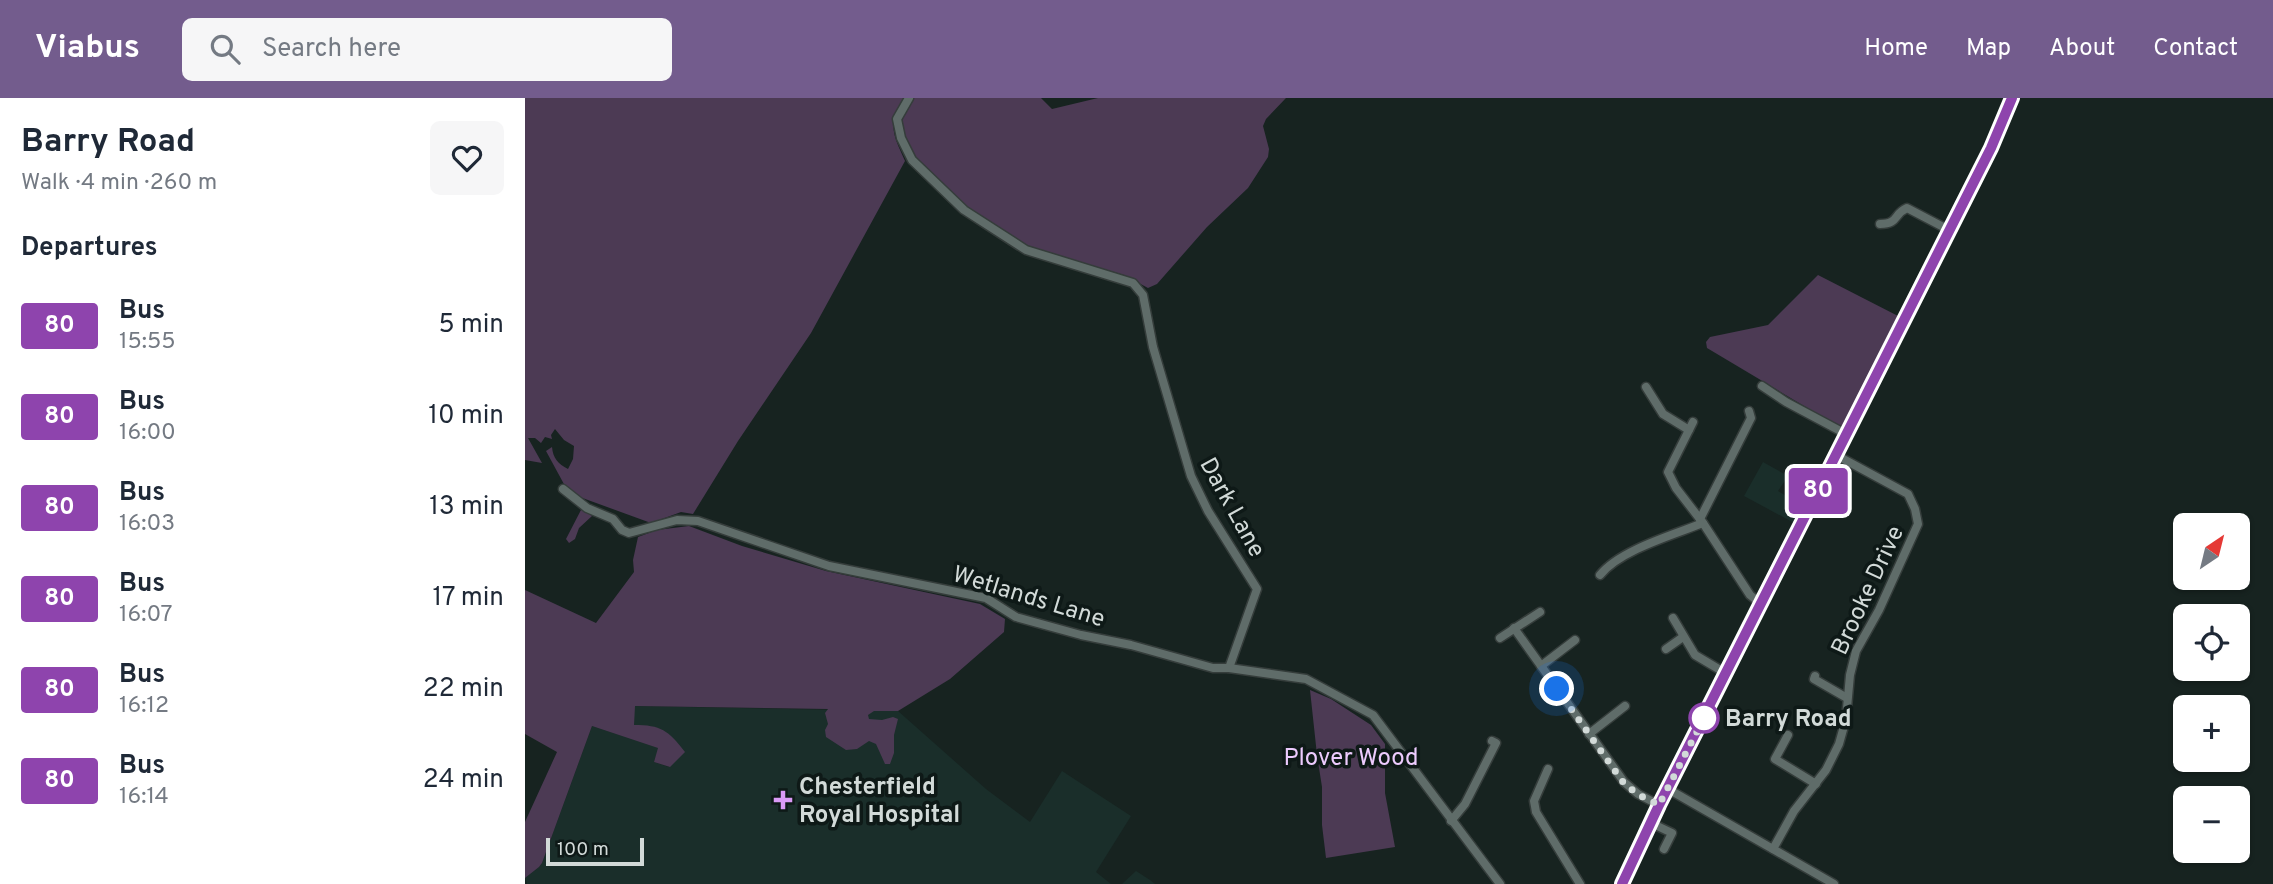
<!DOCTYPE html>
<html lang="en">
<head>
<meta charset="utf-8">
<style>
  :root { --surface:#fff; --page:#f6f6f7; --text:#1f2937; --muted:#747a83; --accent:#735c8d }
  body { margin:0; font-family:Overpass,sans-serif; background:var(--page); color:var(--text); height:100vh; display:flex; flex-direction:column; font-size:26px; white-space:nowrap }
  * { box-sizing:border-box; margin:0 }
  p { font-size:23px; color:var(--muted) }
  .icon { flex:none; width:38px; height:38px; fill:none; stroke:currentColor; stroke-width:2; stroke-linecap:round; stroke-linejoin:round }
  .map { position:relative; flex:1; overflow:hidden }
  .sheet { display:flex; flex-direction:column; background:var(--surface); width:525px }
  .sheet>* { flex:none }
  .badge { padding:0 14px; border-radius:5px; font-size:24px; line-height:46px }
  .needle { width:46px; rotate:35deg }
  .tools { position:absolute; left:1648px; top:415px; display:grid; gap:14px }
  .tools a { display:grid; place-items:center; width:77px; height:77px; border-radius:10px; background:var(--surface); box-shadow:0 2px 5px #0004; font-size:35px }
  .scale { position:absolute; left:21px; bottom:18px; width:98px; box-sizing:border-box; padding-left:7px; border:4px solid #d2dad8; border-top:0; font-size:19px; line-height:24px; white-space:nowrap; color:#d2dad8; -webkit-text-stroke:5px #0e1917; paint-order:stroke }
  .you { position:absolute; width:35px; height:35px; margin:-18px; border:5px solid #fff; border-radius:50%; background:#1a73e8; box-shadow:0 0 0 10px #1a73e833 }
  .map>.badge { position:absolute; translate:-50% -50%; box-shadow:0 0 0 4px #fff }
  h2 { padding:0 21px; font-size:26px; line-height:63px }
  .round { display:grid; place-items:center; flex:none; width:74px; height:74px; border-radius:10px; background:var(--page) }
  .summary { display:flex; align-items:center; justify-content:space-between; height:119px; padding:0 21px }
  h1 { font-size:33px; font-weight:700; line-height:52px }
  ul { padding:0; list-style:none }
  li { display:flex; align-items:center; gap:21px; height:91px; padding:0 21px }
  li div { flex:1 }
  li b { display:block; font-size:26px }
  li em { font-style:normal }
  li .badge { min-width:77px; font-weight:700; text-align:center }
  header { display:flex; align-items:center; gap:42px; box-sizing:border-box; height:98px; padding:0 35px; background:var(--accent); color:#fff }
  header strong { font-size:33px }
  nav { display:flex; gap:38px; margin-inline-start:auto; font-size:24px }
  .search { width:490px; height:63px; background:var(--page); display:flex; align-items:center; gap:18px; box-sizing:border-box; padding:0 24px; border-radius:10px; color:var(--muted); font-size:26px }
  main { display:flex; flex:1; min-height:0 }
  .map>svg:first-child { display:block }
  .built { fill:#1a2e2a }
  .green { fill:#4c3a54 }
  .lines { fill:none; stroke-linecap:round; stroke-linejoin:round }
  .minor-casing { stroke:#353d3b; stroke-width:11 }
  .minor { stroke:#5f6c69; stroke-width:8 }
  .line-casing { stroke:#fff; stroke-width:16 }
  .line { stroke:#8e44ad; stroke-width:10 }
  .walk { stroke:#d2dad8; stroke-width:7; stroke-dasharray:0 12.6 }
  .stop-dot { fill:#fff; stroke:#8e44ad; stroke-width:3.5 }
  .poi-dot { fill:#da9af6; stroke:#0e1917; stroke-width:2.5 }
  .labels { text-anchor:middle; stroke-width:7; stroke-linejoin:round; paint-order:stroke }
  .street-label { font-size:24px; fill:#d2dad8; stroke:#0e1917 }
  .stop-label { font-size:24px; font-weight:bold; fill:#d2dad8; stroke:#0e1917; text-anchor:start }
  .park-label { font-size:24px; fill:#edcbfe; stroke:#0e1917 }
  .poi-label { font-size:24px; font-weight:bold; fill:#d2dad8; stroke:#0e1917; text-anchor:start }
</style>
</head>
<body>
<header>
<strong>Viabus</strong>
<div class="search"><svg class="icon" aria-label="search" viewBox="0 0 24 24"><circle cx="10" cy="10" r="6"/><path d="M15 15l6 6"/></svg>Search here</div>
<nav><a>Home</a><a>Map</a><a>About</a><a>Contact</a></nav>
</header>
<main>
<section class="sheet">
<div class="summary"><div><h1>Barry Road</h1><p>Walk · 4 min · 260 m</p></div><a class="round"><svg class="icon" aria-label="heart" viewBox="0 0 24 24"><path d="M12 20l-8-8c-3-5 5-10 8-4 3-6 11-1 8 4z"/></svg></a></div>
<h2>Departures</h2>
<ul>
<li><span class="badge" style="background:#8e44ad;color:#fff">80</span><div><b>Bus</b><p>15:55</p></div><em>5 min</em></li>
<li><span class="badge" style="background:#8e44ad;color:#fff">80</span><div><b>Bus</b><p>16:00</p></div><em>10 min</em></li>
<li><span class="badge" style="background:#8e44ad;color:#fff">80</span><div><b>Bus</b><p>16:03</p></div><em>13 min</em></li>
<li><span class="badge" style="background:#8e44ad;color:#fff">80</span><div><b>Bus</b><p>16:07</p></div><em>17 min</em></li>
<li><span class="badge" style="background:#8e44ad;color:#fff">80</span><div><b>Bus</b><p>16:12</p></div><em>22 min</em></li>
<li><span class="badge" style="background:#8e44ad;color:#fff">80</span><div><b>Bus</b><p>16:14</p></div><em>24 min</em></li>
</ul>
</section>
<div class="map">
<svg width="1748" height="786" viewBox="0 0 1748 786">
  <rect width="100%" height="100%" fill="#172320"/>
  <!-- built -->
  <g class="built">
    <path d="M1238,364L1263,378L1253,393L1280,409L1271,426L1219,398Z"/>
    <path d="M109,608L373,613L461,691L505,724L537,673L606,718L571,774L586,786H2L0,780L14,769L17,765L67,628L134,650L129,664L144,669L159,654L108,627Z"/>
    <path d="M611,773L625,782L630,786H597Z"/>
  </g>
  <!-- green -->
  <g class="green">
    <path d="M0,0H379C362,27 368,36 380,63L286,235L213,343L168,416L156,414L126,425L52,398L40,388L21,353L27,349C28,360 33,366 43,371L48,361L49,348L39,342L30,331L26,337L27,341L20,339L16,345L10,340H3L17,365L0,362Z"/>
    <path d="M389,0H516L527,11L573,0H761L741,21L738,28L744,51L743,59L723,90L682,129L632,186L623,190L599,177L504,149L442,109L391,59L380,38L376,21Z"/>
    <path d="M1293,177L1375,219L1320,329L1316,330L1182,250L1181,244L1185,239L1243,227Z"/>
    <path d="M57,410L67,418L54,430L50,441L44,445L41,441Z"/>
    <path d="M164,428L217,448L301,473L455,506L480,521L479,534L425,581L373,613H349L343,617L344,621L357,622L368,619L373,621L369,637V655L365,666H360L351,646L344,643L332,651L321,652L301,639L300,632L303,626L300,615L303,611L110,608L109,627C136,627 143,632 160,654L145,669L129,664L133,650L67,628L17,765L14,769L0,780V724L32,654L0,636V489V492L71,525L109,474L108,462L113,439L132,432Z"/>
    <path d="M785,592L806,601L846,627L860,646V695L870,749L801,760L797,727V689L792,657Z"/>
  </g>
  <g class="lines">
    <defs>
      <g id="minor">
        <path d="M384,0L372,21L376,40L387,62L439,112L501,152L608,185L618,197L628,249L666,378L683,413L732,491L704,570"/>
        <path d="M1355,126C1374,126 1368,116 1382,110L1424,132"/>
        <path d="M1237,288L1261,304L1321,336"/>
        <path d="M1121,289L1138,316L1164,332"/>
        <path d="M1168,324L1143,374L1151,390L1178,425L1225,497L1236,506"/>
        <path d="M38,391L62,410L88,421L97,432L104,435L152,422L173,423L304,468L461,500L491,519L556,537L606,547L688,570H704L781,581L848,617L975,786"/>
        <path d="M1175,421L1226,320L1224,313"/>
        <path d="M1075,477C1095,452 1148,437 1178,425"/>
        <path d="M1148,520L1170,557L1202,576"/>
        <path d="M989,530L1099,684L1113,696L1134,707"/>
        <path d="M975,540L1015,514"/>
        <path d="M1141,551L1158,539"/>
        <path d="M1016,568L1050,542"/>
        <path d="M1290,578L1289,581L1322,600"/>
        <path d="M1064,636L1100,608"/>
        <path d="M1263,637L1250,661L1291,686"/>
        <path d="M1023,671L1009,703L1011,714L1055,786"/>
        <path d="M1143,691L1309,786"/>
        <path d="M926,723L940,706L971,645L967,643"/>
        <path d="M1126,725L1147,735L1139,751"/>
        <path d="M1248,751L1269,713L1301,672L1314,646L1321,621L1325,577L1331,553L1354,512L1393,426L1390,411L1383,396L1311,357"/>
        <path d="M1097,786L1134,707L1472,36L1487,0"/>
      </g>
    </defs>
    <!-- minor casing -->
    <use href="#minor" class="minor-casing"/>
    <!-- minor -->
    <use href="#minor" class="minor"/>
  </g>
  <g class="lines">
    <defs>
      <path id="line" d="M1097,786L1134,707L1466,50L1487,0"/>
    </defs>
    <!-- line casing -->
    <use href="#line" class="line-casing"/>
    <!-- line -->
    <use href="#line" class="line"/>
    <!-- walk -->
    <path class="walk" d="M1032,591L1098,684L1112,696L1134,707L1179,620"/>
  </g>
  <!-- markers -->
  <circle class="stop-dot" cx="1179" cy="620" r="14"/>
  <path class="poi-dot" d="M254.5 691.5h7v7h7v7h-7v7h-7v-7h-7v-7h7z"/>
  <g class="labels">
    <!-- street labels -->
    <g class="street-label">
      <text transform="translate(708 409) rotate(61)" y="8">Dark Lane</text>
      <text transform="translate(1342 492) rotate(-65)" y="8">Brooke Drive</text>
      <text transform="translate(504 498) rotate(17)" y="8">Wetlands Lane</text>
    </g>
    <!-- stop labels -->
    <g class="stop-label">
      <text x="1200" y="628">Barry Road</text>
    </g>
    <!-- park labels -->
    <g class="park-label">
      <text x="826" y="667">Plover Wood</text>
    </g>
    <!-- poi labels -->
    <g class="poi-label">
      <text x="274" y="696">Chesterfield<tspan x="274" dy="28">Royal Hospital</tspan></text>
    </g>
  </g>
</svg>
<div class="tools">
<a><svg class="needle" viewBox="-14 -14 28 28"><path d="M0-13l5 13h-10z" fill="#e53935"/><path d="M0 13l5-13h-10z" fill="#747a83"/></svg></a>
<a><svg class="icon" aria-label="locate" viewBox="0 0 24 24"><circle cx="12" cy="12" r="6"/><path d="M12 2v4M12 18v4M2 12h4M18 12h4"/></svg></a>
<a>+</a>
<a>−</a>
</div>
<div class="scale">100 m</div>
<div class="you" style="left:1032px;top:591px"></div>
<b class="badge" style="left:1293px;top:393px;background:#8e44ad;color:#fff">80</b>
</div>
</main>
</body>
</html>
